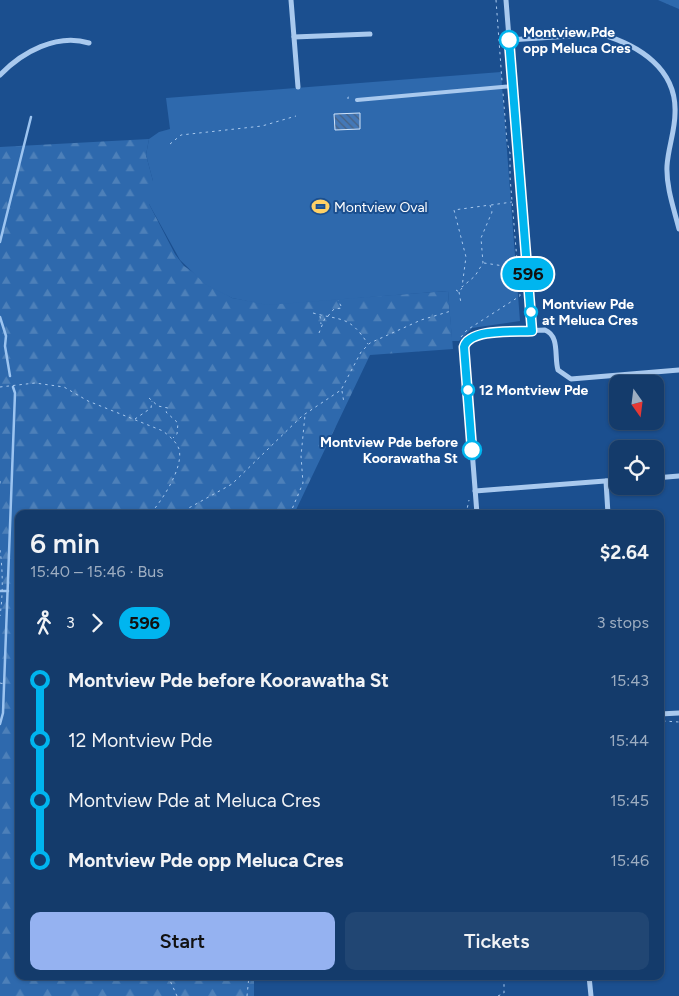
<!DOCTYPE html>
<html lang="en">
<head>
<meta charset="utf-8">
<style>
  :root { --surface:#143b6b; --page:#214673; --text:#f1f3f6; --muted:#9dadc1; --line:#33557e; --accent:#95b2f1 }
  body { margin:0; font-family:Figtree,sans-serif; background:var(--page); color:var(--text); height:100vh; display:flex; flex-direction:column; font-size:19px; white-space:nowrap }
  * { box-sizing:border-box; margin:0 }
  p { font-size:16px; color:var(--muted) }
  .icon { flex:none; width:28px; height:28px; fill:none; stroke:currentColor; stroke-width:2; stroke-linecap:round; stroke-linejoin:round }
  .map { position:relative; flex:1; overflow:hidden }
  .panel { position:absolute; left:15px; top:510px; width:649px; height:470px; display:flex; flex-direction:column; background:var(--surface); border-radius:10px; box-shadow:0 1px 4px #0004,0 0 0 1px var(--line) }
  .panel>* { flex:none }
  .badge { padding:0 10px; border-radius:16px; font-size:18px; line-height:32px }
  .needle { width:32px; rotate:166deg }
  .tools { position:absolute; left:609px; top:375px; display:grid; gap:10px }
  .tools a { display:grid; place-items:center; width:55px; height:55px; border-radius:10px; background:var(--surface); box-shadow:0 1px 4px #0004,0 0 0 1px var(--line); font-size:25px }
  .map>.badge { position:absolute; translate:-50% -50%; box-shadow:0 0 0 2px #fff }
  .legs { display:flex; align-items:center; gap:8px; height:55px; padding:0 15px; font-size:16px }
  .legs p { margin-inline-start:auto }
  .summary { display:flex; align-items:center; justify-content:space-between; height:85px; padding:0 15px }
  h1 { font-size:28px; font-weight:600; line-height:38px }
  .primary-button { display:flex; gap:10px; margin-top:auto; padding:10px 15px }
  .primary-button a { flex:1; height:58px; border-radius:10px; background:var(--accent); color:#111; font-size:20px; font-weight:600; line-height:58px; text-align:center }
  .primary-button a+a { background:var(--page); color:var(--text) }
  ul { padding:0 15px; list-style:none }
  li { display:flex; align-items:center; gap:18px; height:60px; font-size:19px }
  li i { display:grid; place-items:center; width:8px; height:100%; margin:0 6px; background:currentColor }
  li i::after { content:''; width:12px; height:12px; margin:-6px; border:4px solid; border-radius:50%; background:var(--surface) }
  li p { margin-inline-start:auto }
  li:first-child i { background:linear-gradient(#0000 50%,currentColor 0) }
  li:last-child i { background:linear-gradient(currentColor 50%,#0000 0) }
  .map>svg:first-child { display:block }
  .grass { fill:url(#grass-tufts) }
  .forest { fill:url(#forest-firs) }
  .green { fill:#2e69ad }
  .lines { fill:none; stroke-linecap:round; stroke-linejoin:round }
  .stream { stroke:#9cc4f0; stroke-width:2.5 }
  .building { fill:url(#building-back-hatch); stroke:#cfe3fa }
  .path { stroke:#a9c9ee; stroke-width:1; stroke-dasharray:2.5 4; stroke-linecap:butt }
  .lane { stroke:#a9c9ee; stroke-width:4 }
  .street { stroke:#a9c9ee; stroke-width:5 }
  .line-1-casing { stroke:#fff; stroke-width:11 }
  .line-1 { stroke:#00b5ef; stroke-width:8 }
  .stop-1-dot { fill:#fff; stroke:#00b5ef; stroke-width:2.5 }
  .labels { text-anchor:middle; stroke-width:4; stroke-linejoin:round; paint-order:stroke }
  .stop-label { font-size:14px; font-weight:bold; fill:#fff; stroke:#1b4f8f; text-anchor:start }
  .poi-label { font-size:14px; fill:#fff; stroke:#1b4f8f; text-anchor:start }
</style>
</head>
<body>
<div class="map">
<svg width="679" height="996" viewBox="0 0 679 996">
  <defs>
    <pattern id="grass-tufts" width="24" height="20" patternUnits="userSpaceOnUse" patternTransform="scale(1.25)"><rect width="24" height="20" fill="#2e69ad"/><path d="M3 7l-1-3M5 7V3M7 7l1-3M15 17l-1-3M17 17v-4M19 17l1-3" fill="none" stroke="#4d80b9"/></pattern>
    <pattern id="forest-firs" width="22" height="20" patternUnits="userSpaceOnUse" patternTransform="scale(1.25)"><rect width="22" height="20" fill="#2e69ad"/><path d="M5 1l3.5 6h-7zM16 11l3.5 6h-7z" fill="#4d80b9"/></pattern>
    <pattern id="building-back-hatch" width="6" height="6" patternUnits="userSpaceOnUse" patternTransform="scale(1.25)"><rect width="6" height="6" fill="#4478b7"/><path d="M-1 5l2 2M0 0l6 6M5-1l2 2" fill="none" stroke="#486282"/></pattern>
  </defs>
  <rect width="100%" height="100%" fill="#1b4f8f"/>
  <!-- grass -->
  <path class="grass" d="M658,0H679V9Z"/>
  <!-- forest -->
  <path class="forest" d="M149,139L146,155L153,181H149V204L175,254L184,266L232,298L267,304L448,291L453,349L370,355L294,514H19V976H254V996H0V147Z"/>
  <!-- green -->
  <path class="green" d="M501,72L520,321L472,328L459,341H452L448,291L267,305L232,298L205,284L180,260L149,204V181H153L146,155L149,139L159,132L170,129L166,98Z"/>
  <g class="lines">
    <!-- stream -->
    <g class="stream">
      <path d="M0,242L31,117"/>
      <path d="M0,317L6,336L5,346L10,376"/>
      <path d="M0,591H8"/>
      <path d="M0,724L3,713L15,393L13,387"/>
    </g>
  </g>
  <!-- building -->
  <path class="building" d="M360,113V129L335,130L334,114Z"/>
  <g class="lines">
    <!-- path -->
    <g class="path">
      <path d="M496,0L502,81"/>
      <path d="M348,99V97H352"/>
      <path d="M170,144L181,135L262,126L296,116"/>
      <path d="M490,205L492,212L481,238L483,263L475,276L462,287L466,257L454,210Z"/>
      <path d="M491,205L512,202"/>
      <path d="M484,263L517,268"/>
      <path d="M456,290L459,292L462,288"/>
      <path d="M459,292L461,303"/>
      <path d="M313,313C342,321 349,315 368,344"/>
      <path d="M320,316L321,324"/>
      <path d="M328,316L334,309L342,308L338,300"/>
      <path d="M319,333L325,318"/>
      <path d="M461,337L467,330L520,296L510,177V153L507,142L503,93"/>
      <path d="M0,387L35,383L64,387L88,401L163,431C169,436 176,441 179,449C184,467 162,501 150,514"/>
      <path d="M342,391L344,403"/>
      <path d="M149,398L158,406L168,408L166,412L178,423L177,434L173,438"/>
      <path d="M135,419L151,408L152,401"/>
      <path d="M0,481V485"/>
      <path d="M178,514L232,484L302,416L341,390L361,352L370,343L421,320L451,311"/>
      <path d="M290,514L303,483L301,456L305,415"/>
      <path d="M466,514L469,500"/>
      <path d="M0,550C3,571 3,595 0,616"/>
      <path d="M0,683L4,684"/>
      <path d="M663,721L679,722"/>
      <path d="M168,976L177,996"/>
      <path d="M247,996L249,976"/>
      <path d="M498,996L504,993V976"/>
    </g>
    <!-- lane -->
    <path class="lane" d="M357,100L513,86"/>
    <!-- street -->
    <g class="street">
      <path d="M291,0L298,87"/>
      <path d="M506,0L532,331"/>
      <path d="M294,37L370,34"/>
      <path d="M509,40L600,34C639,45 677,69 675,113C675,131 668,148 667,166C666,187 674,209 679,229"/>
      <path d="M0,75C22,52 57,33 89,43"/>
      <path d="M655,478L679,476"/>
      <path d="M606,481L608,514"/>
      <path d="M475,491L618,480"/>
      <path d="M477,514L464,347C466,343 467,340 471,338C483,330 528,331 545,330C560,336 554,357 558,370L571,379L679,370"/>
      <path d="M660,714L679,713"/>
      <path d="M589,976L591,996"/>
    </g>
  </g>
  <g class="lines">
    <defs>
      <path id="line-1" d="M472,450L464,347C469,328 516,332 532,331L509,40"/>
    </defs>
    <!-- line-1 casing -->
    <use href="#line-1" class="line-1-casing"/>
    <!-- line-1 -->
    <use href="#line-1" class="line-1"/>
  </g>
  <!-- icons -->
  <defs>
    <symbol id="stadium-bare" viewBox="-9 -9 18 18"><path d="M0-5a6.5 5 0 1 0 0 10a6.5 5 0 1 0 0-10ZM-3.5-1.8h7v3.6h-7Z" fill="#ffd166" stroke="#1b4f8f" stroke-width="2.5" paint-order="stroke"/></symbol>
  </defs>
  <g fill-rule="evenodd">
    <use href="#stadium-bare" x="308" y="194" width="25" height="25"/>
  </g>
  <!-- markers -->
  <g class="stop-1-dot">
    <circle cx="509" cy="40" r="9"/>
    <circle cx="531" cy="312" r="6"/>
    <circle cx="468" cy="390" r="6"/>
    <circle cx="472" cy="450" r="9"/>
  </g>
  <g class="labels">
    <!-- stop labels -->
    <g class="stop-label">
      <text x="523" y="37">Montview Pde<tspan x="523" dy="16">opp Meluca Cres</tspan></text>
      <text x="542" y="309">Montview Pde<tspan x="542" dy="16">at Meluca Cres</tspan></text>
      <text x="479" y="395">12 Montview Pde</text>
      <text x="458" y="447" text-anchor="end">Montview Pde before<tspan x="458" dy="16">Koorawatha St</tspan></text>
    </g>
    <!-- poi labels -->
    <g class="poi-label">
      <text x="334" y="212">Montview Oval</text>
    </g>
  </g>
</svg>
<div class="tools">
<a><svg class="needle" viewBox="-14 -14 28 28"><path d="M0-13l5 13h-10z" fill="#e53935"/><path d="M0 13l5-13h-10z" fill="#9dadc1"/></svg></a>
<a><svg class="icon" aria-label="locate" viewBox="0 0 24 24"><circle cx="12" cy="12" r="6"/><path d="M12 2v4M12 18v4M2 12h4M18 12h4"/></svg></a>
</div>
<b class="badge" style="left:528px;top:274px;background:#00b5ef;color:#111">596</b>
<section class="panel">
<div class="summary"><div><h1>6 min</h1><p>15:40 – 15:46 · Bus</p></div><b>$2.64</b></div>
<div class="legs"><svg class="icon" aria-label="walk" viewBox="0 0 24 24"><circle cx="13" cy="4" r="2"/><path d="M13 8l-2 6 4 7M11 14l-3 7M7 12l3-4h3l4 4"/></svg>3<svg class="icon" aria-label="forward" viewBox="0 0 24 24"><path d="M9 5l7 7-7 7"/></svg><b class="badge" style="background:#00b5ef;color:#111">596</b><p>3 stops</p></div>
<ul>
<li><i style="color:#00b5ef"></i><b>Montview Pde before Koorawatha St</b><p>15:43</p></li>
<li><i style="color:#00b5ef"></i><span>12 Montview Pde</span><p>15:44</p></li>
<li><i style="color:#00b5ef"></i><span>Montview Pde at Meluca Cres</span><p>15:45</p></li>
<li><i style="color:#00b5ef"></i><b>Montview Pde opp Meluca Cres</b><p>15:46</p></li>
</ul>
<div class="primary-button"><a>Start</a><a>Tickets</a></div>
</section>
</div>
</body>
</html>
